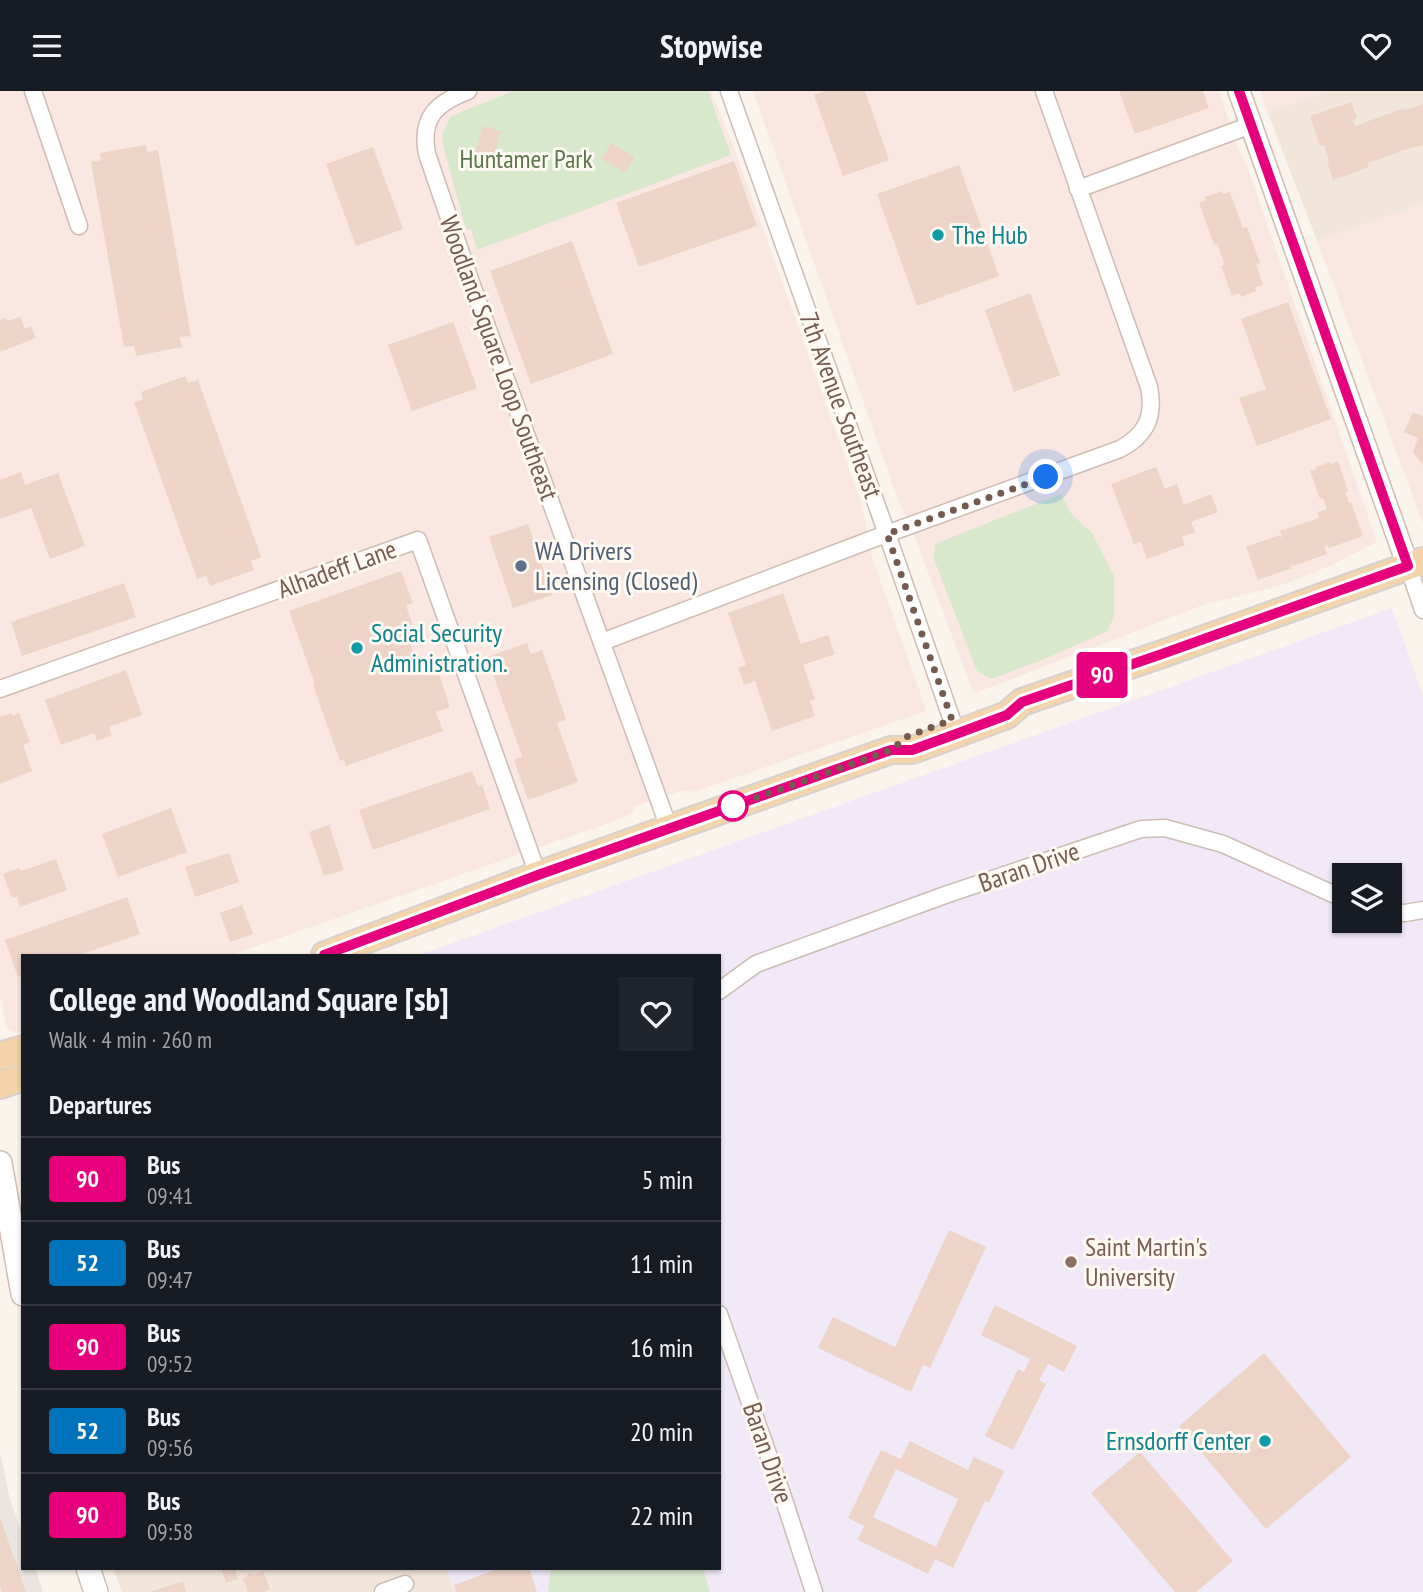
<!DOCTYPE html>
<html lang="en">
<head>
<meta charset="utf-8">
<style>
  :root { --surface:#171b24; --page:#20242c; --text:#f1f3f6; --muted:#9ea1a6; --line:#363941 }
  body { margin:0; font-family:"PT Sans Narrow",sans-serif; background:var(--page); color:var(--text); height:100vh; display:flex; flex-direction:column; font-size:26px; white-space:nowrap }
  * { box-sizing:border-box; margin:0 }
  p { font-size:23px; color:var(--muted) }
  .icon { flex:none; width:38px; height:38px; fill:none; stroke:currentColor; stroke-width:2; stroke-linecap:round; stroke-linejoin:round }
  .map { position:relative; flex:1; overflow:hidden }
  .side { position:absolute; left:21px; top:863px; width:700px; height:616px; display:flex; flex-direction:column; background:var(--surface); border-radius:0px; box-shadow:0 2px 5px #0004 }
  .side>* { flex:none }
  .badge { padding:0 14px; border-radius:5px; font-size:24px; line-height:46px }
  .buttons { position:absolute; left:1332px; top:772px; display:grid; gap:14px }
  .buttons a { display:grid; place-items:center; width:70px; height:70px; border-radius:0px; background:var(--surface); box-shadow:0 2px 5px #0004; font-size:35px }
  .you { position:absolute; width:35px; height:35px; margin:-18px; border:5px solid #fff; border-radius:50%; background:#1a73e8; box-shadow:0 0 0 10px #1a73e833 }
  .map>.badge { position:absolute; translate:-50% -50%; box-shadow:0 0 0 4px #fff }
  h2 { padding:0 28px; font-size:26px; line-height:63px }
  .round { display:grid; place-items:center; flex:none; width:74px; height:74px; border-radius:0px; background:var(--page) }
  .headline { display:flex; align-items:center; justify-content:space-between; height:119px; padding:0 28px }
  h1 { font-size:33px; font-weight:800; line-height:52px }
  ul { padding:0; list-style:none }
  li { display:flex; align-items:center; gap:21px; height:84px; padding:0 28px; border-top:2px solid var(--line) }
  li div { flex:1 }
  li b { display:block; font-size:26px }
  li em { font-style:normal }
  li .badge { min-width:77px; font-weight:700; text-align:center }
  header { display:flex; justify-content:space-between; align-items:center; height:91px; padding:0 28px; background:var(--surface); font-size:32px; font-weight:800 }
  .map>svg:first-child { display:block }
  .residential { fill:#f2e6db }
  .commercial { fill:#fae7e1 }
  .industrial { fill:#ebe5e1 }
  .education { fill:#f1e8f8; fill-rule:evenodd }
  .green { fill:#d8e8cb }
  .building { fill:#eed4c6; fill-rule:evenodd }
  .lines { fill:none; stroke-linecap:round; stroke-linejoin:round }
  .minor-casing { stroke:#cdbcb2; stroke-width:19 }
  .tertiary-casing { stroke:#cdbcb2; stroke-width:24 }
  .secondary-casing { stroke:#d1beb2; stroke-width:26 }
  .primary-casing { stroke:#d8d1ce; stroke-width:30 }
  .minor { stroke:#fff; stroke-width:16 }
  .tertiary { stroke:#fff; stroke-width:21 }
  .secondary { stroke:#fff; stroke-width:23 }
  .primary { stroke:#f3d4ab; stroke-width:26 }
  .line-casing { stroke:#fff; stroke-width:16 }
  .line { stroke:#e6007e; stroke-width:10 }
  .walk { stroke:#745b50; stroke-width:7; stroke-dasharray:0 12.6 }
  .culture-dot { fill:#0f9aa8; stroke:#fef9f2; stroke-width:2.5 }
  .service-dot { fill:#5c6f8a; stroke:#fef9f2; stroke-width:2.5 }
  .stop-dot { fill:#fff; stroke:#e6007e; stroke-width:3.5 }
  .education-dot { fill:#8d6e63; stroke:#fef9f2; stroke-width:2.5 }
  .labels { text-anchor:middle; stroke-width:6; stroke-linejoin:round; paint-order:stroke }
  .park-label { font-size:26px; fill:#5a7849; stroke:#fef9f2 }
  .culture-label { font-size:26px; fill:#0d838f; stroke:#fef9f2; text-anchor:start }
  .street-label { font-size:26px; fill:#745b50; stroke:#fef9f2 }
  .service-label { font-size:26px; fill:#4e5e75; stroke:#fef9f2; text-anchor:start }
  .education-label { font-size:26px; fill:#785e54; stroke:#fef9f2; text-anchor:start }
</style>
</head>
<body>
<header><svg class="icon" aria-label="menu" viewBox="0 0 24 24"><path d="M4 6h16M4 12h16M4 18h16"/></svg>Stopwise<svg class="icon" aria-label="heart" viewBox="0 0 24 24"><path d="M12 20l-8-8c-3-5 5-10 8-4 3-6 11-1 8 4z"/></svg></header>
<div class="map">
<svg width="1423" height="1501" viewBox="0 0 1423 1501">
  <rect width="100%" height="100%" fill="#fbf4ec"/>
  <!-- residential -->
  <g class="residential">
    <path d="M1328,0H1423V112L1317,150L1268,22Z"/>
    <path d="M113,1477H446L455,1501H122Z"/>
  </g>
  <!-- commercial -->
  <g class="commercial">
    <path d="M0,0H711L737,65L861,411L873,469L926,618L923,621L694,701L685,699L635,715L632,722L620,728L231,864H23V940L18,942L7,939L0,904Z"/>
    <path d="M753,0H1219L1240,63L1245,69L1377,451L1332,474L1279,495L1206,513L978,601H973L917,452L895,400Z"/>
    <path d="M1260,0H1328L1268,22Z"/>
    <path d="M1423,112V432L1317,150Z"/>
  </g>
  <!-- industrial -->
  <path class="industrial" d="M0,1361L10,1409L23,1445V1477H35L43,1501H0Z"/>
  <!-- education -->
  <path class="education" d="M1392,517L1423,605V1501H455L446,1477H719V864H419ZM1344,784H1390V830H1344Z"/>
  <!-- green -->
  <g class="green">
    <path d="M513,0H708L731,64L477,159L471,138H466L444,58L442,43L451,25Z"/>
    <path d="M1061,403L1072,424L1092,442L1114,485V524L1108,540L1037,571L991,588L977,580L934,468L935,453Z"/>
    <path d="M551,1477H703L710,1501H548Z"/>
  </g>
  <!-- building -->
  <g class="building">
    <path d="M824,0H865L889,69L843,85L814,4Z"/>
    <path d="M1119,0H1203L1209,17L1135,43Z"/>
    <path d="M1351,11L1357,27L1353,29L1355,35L1404,17L1405,19L1423,13V54L1417,56L1416,55L1368,72L1369,76L1333,89L1327,70L1329,69L1324,54L1320,55L1310,25Z"/>
    <path d="M483,35L501,40L492,70L474,65Z"/>
    <path d="M611,52L635,66L625,82L601,68Z"/>
    <path d="M146,54L147,61L158,59L191,245L180,246L182,256L136,265L134,255L124,256L91,71L101,69L100,62Z"/>
    <path d="M373,56L403,138L356,155L326,73Z"/>
    <path d="M734,70L757,135L639,176L616,112Z"/>
    <path d="M959,74L999,185L917,215L877,103Z"/>
    <path d="M1222,100L1223,103L1230,101L1243,137L1247,136L1260,172L1256,173L1263,194L1255,196L1256,200L1241,206L1240,202L1232,205L1221,175L1225,174L1217,153L1214,154L1199,112L1206,109L1205,106Z"/>
    <path d="M572,150L613,263L531,293L490,180Z"/>
    <path d="M1030,202L1060,284L1014,301L985,219Z"/>
    <path d="M1288,211L1331,328L1257,355L1239,307L1266,298L1241,228Z"/>
    <path d="M20,226L25,238L31,235L36,247L0,261V229L6,227L8,230Z"/>
    <path d="M453,231L477,297L412,320L388,254Z"/>
    <path d="M185,285L188,292L198,289L261,466L251,470L254,479L210,495L206,485L197,488L134,311L143,308L141,301Z"/>
    <path d="M1413,321L1423,325V374L1413,361L1418,347L1404,341Z"/>
    <path d="M1338,370L1348,400L1345,401L1349,412L1351,411L1363,445L1329,457L1328,454L1324,456L1327,463L1293,475L1290,472L1292,477L1258,489L1246,456L1280,444L1281,447L1282,446L1280,440L1319,427L1317,421L1327,418L1323,407L1320,408L1310,380L1317,378L1316,376L1330,371L1331,373Z"/>
    <path d="M1156,376L1165,398L1177,393L1184,414L1211,403L1218,421L1191,431L1195,441L1182,446L1185,454L1147,468L1141,451L1134,453L1111,393Z"/>
    <path d="M21,381L25,394L58,382L85,455L50,468L31,417L0,428V389Z"/>
    <path d="M528,433L552,504L513,517L489,446Z"/>
    <path d="M401,480L413,512L406,514L412,533L404,536L421,583L437,577L450,616L436,621L443,640L346,675L344,669L340,670L313,594L315,593L289,520Z"/>
    <path d="M124,492L136,526L22,565L11,531Z"/>
    <path d="M783,502L801,553L828,544L835,563L803,574L815,608L810,610L815,625L772,640L755,590L744,594L738,577L746,574L728,522Z"/>
    <path d="M527,552L531,563L542,559L566,628L557,632L578,691L528,709L514,669L522,665L487,566Z"/>
    <path d="M126,579L142,624L109,636L112,644L97,650L94,642L61,654L45,609Z"/>
    <path d="M12,622V625L19,622L30,651L23,654L32,680L0,693V626Z"/>
    <path d="M472,680L478,695L482,694L490,718L373,759L359,719Z"/>
    <path d="M171,717L187,761L118,786L102,743Z"/>
    <path d="M329,734L344,779L324,785L309,741Z"/>
    <path d="M229,762L239,791L195,806L185,776Z"/>
    <path d="M56,768L67,799L20,816L17,806L12,807L3,783L19,777L21,780Z"/>
    <path d="M127,806L140,843L79,864H23V884L18,886L5,849Z"/>
    <path d="M242,814L253,843L230,851L220,822Z"/>
    <path d="M949,1139L986,1156L930,1277L923,1274L911,1301L818,1257L833,1226L895,1256Z"/>
    <path d="M995,1214L1077,1255L1064,1281L1048,1273L1039,1289L1046,1293L1013,1359L985,1345L1018,1278L1024,1281L1030,1268L981,1244Z"/>
    <path d="M1264,1262L1351,1366L1266,1438L1179,1335Z"/>
    <path d="M910,1350L968,1379L974,1366L1004,1380L989,1412L985,1410L953,1477L935,1468L928,1483L858,1449L864,1435L848,1427L881,1359L901,1368ZM896,1378L958,1408L936,1456L873,1426Z"/>
    <path d="M1140,1361L1233,1470L1196,1501H1175L1091,1402Z"/>
    <path d="M0,1426L26,1501H2L0,1494Z"/>
    <path d="M223,1477H243V1478L235,1480L238,1488L226,1492L221,1478Z"/>
    <path d="M501,1477H529L537,1501H456L454,1494Z"/>
    <path d="M263,1480L270,1498L263,1501H248L243,1488L247,1486V1483L252,1481L253,1484Z"/>
    <path d="M183,1490L186,1501H150Z"/>
  </g>
  <g class="lines">
    <defs>
      <g id="minor">
        <path d="M33,0L79,135"/>
        <path d="M468,0C436,12 420,27 427,63L473,197L669,737"/>
        <path d="M729,0L887,443L952,629"/>
        <path d="M1078,98L1251,34"/>
        <path d="M1408,475L1423,519"/>
        <path d="M602,551L870,449L1120,358C1146,344 1155,326 1149,296L1044,0"/>
        <path d="M0,598L418,449L538,784"/>
        <path d="M1390,821L1405,822L1423,819"/>
        <path d="M719,900L756,873L948,803L1141,738L1165,737L1223,753L1344,808"/>
        <path d="M719,1223L784,1409L814,1501"/>
        <path d="M383,1501L405,1493"/>
      </g>
      <path id="tertiary" d="M1239,0L1408,475"/>
      <g id="secondary">
        <path d="M0,1072L23,1203"/>
        <path d="M88,1477L96,1501"/>
      </g>
      <g id="primary">
        <path d="M325,864L538,784L891,659H912L956,643L1007,624L1022,611L1162,563L1423,470"/>
        <path d="M0,965L23,958"/>
        <path d="M0,994L23,986"/>
      </g>
    </defs>
    <!-- minor casing -->
    <use href="#minor" class="minor-casing"/>
    <!-- tertiary casing -->
    <use href="#tertiary" class="tertiary-casing"/>
    <!-- secondary casing -->
    <use href="#secondary" class="secondary-casing"/>
    <!-- primary casing -->
    <use href="#primary" class="primary-casing"/>
    <!-- minor -->
    <use href="#minor" class="minor"/>
    <!-- tertiary -->
    <use href="#tertiary" class="tertiary"/>
    <!-- secondary -->
    <use href="#secondary" class="secondary"/>
    <!-- primary -->
    <use href="#primary" class="primary"/>
  </g>
  <g class="lines">
    <defs>
      <path id="line" d="M324,864L538,784L891,659H912L956,643L1007,624L1022,611L1162,563L1408,475L1239,0"/>
    </defs>
    <!-- line casing -->
    <use href="#line" class="line-casing"/>
    <!-- line -->
    <use href="#line" class="line"/>
    <!-- walk -->
    <path class="walk" d="M733,715L891,659L908,645L952,629L887,443L1046,386"/>
  </g>
  <!-- markers -->
  <g class="culture-dot">
    <circle cx="938" cy="144" r="7"/>
    <circle cx="357" cy="557" r="7"/>
    <circle cx="1265" cy="1350" r="7"/>
  </g>
  <circle class="service-dot" cx="521" cy="475" r="7"/>
  <circle class="stop-dot" cx="733" cy="715" r="14"/>
  <circle class="education-dot" cx="1071" cy="1171" r="7"/>
  <g class="labels">
    <!-- park labels -->
    <g class="park-label">
      <text x="526" y="77">Huntamer Park</text>
    </g>
    <!-- culture labels -->
    <g class="culture-label">
      <text x="952" y="153">The Hub</text>
      <text x="371" y="551">Social Security<tspan x="371" dy="30">Administration.</tspan></text>
      <text x="1251" y="1359" text-anchor="end">Ernsdorff Center</text>
    </g>
    <!-- street labels -->
    <g class="street-label">
      <text transform="translate(499 267) rotate(70)" y="9">Woodland Square Loop Southeast</text>
      <text transform="translate(841 314) rotate(70)" y="9">7th Avenue Southeast</text>
      <text transform="translate(337 478) rotate(-20)" y="9">Alhadeff Lane</text>
      <text transform="translate(1029 776) rotate(-19)" y="9">Baran Drive</text>
      <text transform="translate(768 1362) rotate(71)" y="9">Baran Drive</text>
    </g>
    <!-- service labels -->
    <g class="service-label">
      <text x="535" y="469">WA Drivers<tspan x="535" dy="30">Licensing (Closed)</tspan></text>
    </g>
    <!-- education labels -->
    <g class="education-label">
      <text x="1085" y="1165">Saint Martin's<tspan x="1085" dy="30">University</tspan></text>
    </g>
  </g>
</svg>
<div class="buttons">
<a><svg class="icon" aria-label="layers" viewBox="0 0 24 24"><path d="M12 4l9 5-9 5-9-5zM3 14l9 5 9-5"/></svg></a>
</div>
<div class="you" style="left:1046px;top:386px"></div>
<b class="badge" style="left:1102px;top:584px;background:#e6007e;color:#fff">90</b>
<section class="side">
<div class="headline"><div><h1>College and Woodland Square [sb]</h1><p>Walk · 4 min · 260 m</p></div><a class="round"><svg class="icon" aria-label="heart" viewBox="0 0 24 24"><path d="M12 20l-8-8c-3-5 5-10 8-4 3-6 11-1 8 4z"/></svg></a></div>
<h2>Departures</h2>
<ul>
<li><span class="badge" style="background:#e6007e;color:#fff">90</span><div><b>Bus</b><p>09:41</p></div><em>5 min</em></li>
<li><span class="badge" style="background:#0072bc;color:#fff">52</span><div><b>Bus</b><p>09:47</p></div><em>11 min</em></li>
<li><span class="badge" style="background:#e6007e;color:#fff">90</span><div><b>Bus</b><p>09:52</p></div><em>16 min</em></li>
<li><span class="badge" style="background:#0072bc;color:#fff">52</span><div><b>Bus</b><p>09:56</p></div><em>20 min</em></li>
<li><span class="badge" style="background:#e6007e;color:#fff">90</span><div><b>Bus</b><p>09:58</p></div><em>22 min</em></li>
</ul>
</section>
</div>
</body>
</html>
